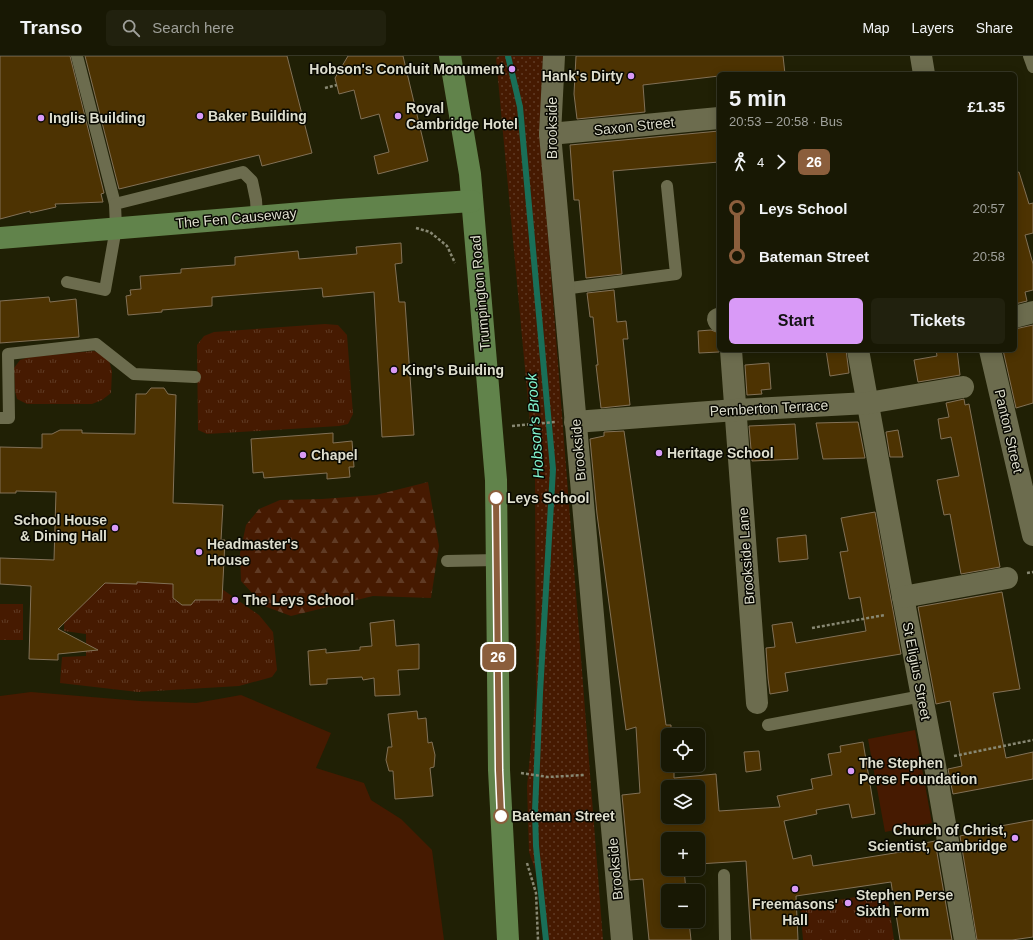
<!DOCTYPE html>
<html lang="en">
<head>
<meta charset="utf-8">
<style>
  :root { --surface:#181804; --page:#21210e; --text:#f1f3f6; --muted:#9fa09a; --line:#363726; --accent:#d99af7 }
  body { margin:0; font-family:Arial,sans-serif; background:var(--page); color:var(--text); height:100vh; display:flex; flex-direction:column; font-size:15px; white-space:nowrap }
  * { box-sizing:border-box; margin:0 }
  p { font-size:13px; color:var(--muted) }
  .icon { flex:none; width:22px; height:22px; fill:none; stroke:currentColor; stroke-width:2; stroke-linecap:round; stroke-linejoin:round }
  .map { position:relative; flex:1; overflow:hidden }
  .sheet { position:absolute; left:717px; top:16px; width:300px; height:280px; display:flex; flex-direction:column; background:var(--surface); border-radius:6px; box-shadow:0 2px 10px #0003,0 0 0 1px var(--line) }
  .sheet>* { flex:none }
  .badge { padding:0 8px; border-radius:6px; font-size:14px; line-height:26px }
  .fabs { position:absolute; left:661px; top:672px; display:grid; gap:8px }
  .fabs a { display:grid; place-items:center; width:44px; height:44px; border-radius:6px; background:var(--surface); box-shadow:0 2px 10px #0003,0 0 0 1px var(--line); font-size:20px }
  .map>.badge { position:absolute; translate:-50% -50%; box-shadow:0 0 0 2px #fff }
  .legs { display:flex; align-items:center; gap:6px; height:44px; padding:0 12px; font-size:13px }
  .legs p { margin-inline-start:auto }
  .head { display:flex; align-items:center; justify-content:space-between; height:68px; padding:0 12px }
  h1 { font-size:22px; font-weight:800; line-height:30px }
  .button { display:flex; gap:8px; margin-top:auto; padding:8px 12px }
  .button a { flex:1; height:46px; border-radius:6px; background:var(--accent); color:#111; font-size:16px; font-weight:800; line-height:46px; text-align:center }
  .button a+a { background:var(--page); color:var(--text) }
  ul { padding:0 12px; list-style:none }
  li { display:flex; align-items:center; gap:14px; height:48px; font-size:15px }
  li i { display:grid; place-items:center; width:6px; height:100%; margin:0 5px; background:currentColor }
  li i::after { content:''; width:10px; height:10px; margin:-5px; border:3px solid; border-radius:50%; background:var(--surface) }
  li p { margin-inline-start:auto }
  li:first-child i { background:linear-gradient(#0000 50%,currentColor 0) }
  li:last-child i { background:linear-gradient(currentColor 50%,#0000 0) }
  header { display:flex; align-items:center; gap:24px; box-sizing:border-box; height:56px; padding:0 20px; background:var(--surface); border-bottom:1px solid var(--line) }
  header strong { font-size:19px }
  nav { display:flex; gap:22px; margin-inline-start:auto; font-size:14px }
  .search { width:280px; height:36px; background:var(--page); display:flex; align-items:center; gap:10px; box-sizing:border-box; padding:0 14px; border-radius:6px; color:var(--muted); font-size:15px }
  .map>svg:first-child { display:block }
  .grass { fill:url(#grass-tufts) }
  .forest { fill:url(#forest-firs) }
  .park { fill:#461a01 }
  .garden { fill:url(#garden-dots) }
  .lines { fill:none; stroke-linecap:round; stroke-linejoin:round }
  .stream { stroke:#196f58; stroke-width:6 }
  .building { fill:#4d3302; stroke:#827157; fill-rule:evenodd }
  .path { stroke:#888873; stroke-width:2.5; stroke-dasharray:3 2; stroke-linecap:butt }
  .lane { stroke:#6c6c4e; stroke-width:12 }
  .street { stroke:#6c6c4e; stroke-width:22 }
  .primary { stroke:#61834b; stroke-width:22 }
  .line-1-casing { stroke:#fff; stroke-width:9 }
  .line-1 { stroke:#8b5e3c; stroke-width:6 }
  .poi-dot { fill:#d99af7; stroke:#090902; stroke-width:1.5 }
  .stop-1-dot { fill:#fff; stroke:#8b5e3c; stroke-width:2 }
  .labels { text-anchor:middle; stroke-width:3; stroke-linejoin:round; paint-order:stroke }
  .poi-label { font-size:14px; font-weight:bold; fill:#dedece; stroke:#090902; text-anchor:start }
  .street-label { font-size:14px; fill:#dedece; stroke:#090902 }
  .stop-label { font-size:14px; font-weight:bold; fill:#dedece; stroke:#090902; text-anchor:start }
  .water-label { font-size:15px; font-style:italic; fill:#84f6d0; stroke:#090902 }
</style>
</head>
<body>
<header>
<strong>Transo</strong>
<div class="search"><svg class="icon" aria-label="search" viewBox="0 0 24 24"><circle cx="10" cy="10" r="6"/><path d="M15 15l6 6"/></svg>Search here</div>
<nav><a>Map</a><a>Layers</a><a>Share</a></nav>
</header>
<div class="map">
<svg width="1033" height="884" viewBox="0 0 1033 884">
  <defs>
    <pattern id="grass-tufts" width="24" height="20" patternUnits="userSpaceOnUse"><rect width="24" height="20" fill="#461a01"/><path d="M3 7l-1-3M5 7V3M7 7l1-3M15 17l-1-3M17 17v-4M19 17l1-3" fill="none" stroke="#603b25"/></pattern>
    <pattern id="forest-firs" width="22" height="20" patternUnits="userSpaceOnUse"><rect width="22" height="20" fill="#461a01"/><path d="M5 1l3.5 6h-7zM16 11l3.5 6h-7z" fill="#603b25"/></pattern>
    <pattern id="garden-dots" width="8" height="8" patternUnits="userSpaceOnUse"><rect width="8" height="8" fill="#461a01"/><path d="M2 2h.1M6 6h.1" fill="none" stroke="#603b25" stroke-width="1.8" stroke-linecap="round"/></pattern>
  </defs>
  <rect width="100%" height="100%" fill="#202005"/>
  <!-- grass -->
  <g class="grass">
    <path d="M325,268L338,269L347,279L353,358L348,368L339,370L207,378L198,374L197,289L204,280L214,276Z"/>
    <path d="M94,295L108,301L112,315L111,337L102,344L92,348H27L17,343L15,335L14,312L20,304L29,301Z"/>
    <path d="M174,507L173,542L182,549L195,544H222V533L259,559L273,576L277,614L272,621L239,630L138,636L60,627L62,601L86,600V578L64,575L65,539L84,526H137Z"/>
    <rect x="0" y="548" width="23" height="36"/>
    <path d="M887,836L894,884H803L800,850Z"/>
  </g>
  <!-- forest -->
  <path class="forest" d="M428,426L439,490L431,542L373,540L291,560L264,550L241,525L240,497L246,469L259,453L280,444L322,443L376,439Z"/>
  <!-- park -->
  <g class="park">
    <path d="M31,636L140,645L196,647L241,639L331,677L316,712L364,727L371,744L401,763L432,794L444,884H0V640Z"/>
    <path d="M915,674L932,767L885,776L868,683Z"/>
  </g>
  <!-- garden -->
  <path class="garden" d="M499,0H543L540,77L603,884H548V874L542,834L529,796L527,730L536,639L535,420L496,2Z"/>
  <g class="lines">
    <!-- stream -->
    <path class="stream" d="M508,0L520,51L553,413L540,637L535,755L536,790L546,884"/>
  </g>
  <!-- building -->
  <g class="building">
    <path d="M0,0H70L104,137L101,138L103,146L55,148L56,151L30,157V155L0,163Z"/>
    <path d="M85,0H287L312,97L262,110L259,99L119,133Z"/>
    <path d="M348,0H403L428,105L378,118L374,100L389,96L379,58L361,63L354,34L339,38L335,22Z"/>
    <path d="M576,0H783L785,18H719V20L643,29L645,56L577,63L574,38Z"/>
    <path d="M719,75V106L613,115L622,218L586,222L579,144H574L570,89Z"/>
    <path d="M1019,116L1029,148L1033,147V177L1025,179L1033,208V234L1025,236L1027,245L1015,248V117Z"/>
    <path d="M401,187L402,207L395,208L399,246H405L414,379L382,381L374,236L323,241L322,232L212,241V250L162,254V256L128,259L126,240L131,239L130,234L141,233L140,220L181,217V213L235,209V201L298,195L299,203L357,198L356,191Z"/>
    <path d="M614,234L617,266L626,265L628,283H623L630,349L601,352L596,309H598L593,261H590L587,237Z"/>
    <path d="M49,241L50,246L76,243L79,281L0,287V245Z"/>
    <path d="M1033,269V347L1016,352L1003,294H1015V273Z"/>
    <path d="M711,274L719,277V296L699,297L698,275Z"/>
    <path d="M826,294H846L849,317L830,320Z"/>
    <path d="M936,294H957L960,319L918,326L914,304L937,300Z"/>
    <path d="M769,307L771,333L761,334L762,338L747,339L745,309Z"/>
    <path d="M151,332H164L168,338L176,339L173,447L223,449L221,484H225L222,544H195L191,549H182L173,542V528L137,526V528L105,527L58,573L98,594L58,598V604L29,603L31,530L0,528V502L54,504L56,436L16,435V437H0V391L42,392V378H52L60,374H82V377L135,378L136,338H146Z"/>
    <path d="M964,343L965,349L969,348L1000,511L961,518L950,458L944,459L937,424L959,420L951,381L941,383L938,363L949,361L946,347Z"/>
    <path d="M858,366L865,402L823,403L816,367Z"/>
    <path d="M795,368L798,403L752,405L749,370Z"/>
    <path d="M898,374L903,401H890L886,376Z"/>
    <path d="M624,375L666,669H671V679H668V709H674V722L716,718L719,755L780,751L777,740L813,733L811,723L832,719L828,698L841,696L840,690L863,686L875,758L852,762L849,748L816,754L817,758L784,765L793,803L811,799L813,810L926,792L925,787L935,785L952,884H900L891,826L796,840L798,884H751L746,805L698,808V783H668V813H684L686,835H668V865H689L691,884H649L643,823L630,824L622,739L640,737L636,671L626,674L597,458L590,383L604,380V376ZM668,731H698V761H668Z"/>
    <path d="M333,377V387L352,385L354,411H349L350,421L327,423V417L264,422L263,416L253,417L251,383Z"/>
    <path d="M875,456L901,598L785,617L788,635L770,638L768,622L766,592L775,591L772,569L792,566L796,587L866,575L860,541L849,543L840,496L848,495L841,462Z"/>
    <path d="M806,479L808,503L779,506L777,482Z"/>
    <path d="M1002,536L1020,633L993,637L1006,702L1033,696V723L953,738L948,713L962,710L950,645L936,648L918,551Z"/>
    <path d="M394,564L396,590L419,588V613L398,614L400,639L375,640L374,622L363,624L362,621L327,623V628L310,629L308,595L326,593V597L360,594V591L372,590L370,567Z"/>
    <path d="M417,655L418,663L426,662L428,687L432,686L435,699L434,711L430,712L433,740L395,743L393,715H389L386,704L388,691H392L388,658Z"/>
    <path d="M759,695L761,714L746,716L744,696Z"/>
    <path d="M1033,764V881L1012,884H977L960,780L995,772V771Z"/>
  </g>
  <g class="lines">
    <!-- path -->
    <g class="path">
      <path d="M325,32L337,29"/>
      <path d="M416,172L430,176L447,190L455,207"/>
      <path d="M512,370L555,366"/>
      <path d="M1027,517L1033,516"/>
      <path d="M812,572L885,559"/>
      <path d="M954,700L1033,684"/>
      <path d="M521,717L548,721L585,719"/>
      <path d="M527,807L536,837L538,884"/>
    </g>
    <!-- lane -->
    <g class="lane">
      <path d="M77,0L115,148"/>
      <path d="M1029,0L1033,11"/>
      <path d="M67,226L105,234L116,172L115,148L243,116L252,125L256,144L257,160"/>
      <path d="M563,233L676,218L667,130"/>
      <path d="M0,362H9L8,298L96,288L134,318L195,321"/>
      <path d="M447,505L497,504"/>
      <path d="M768,669L922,640"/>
      <path d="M724,819L725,884"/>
    </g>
    <!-- street -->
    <g class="street">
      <path d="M554,0L550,78L622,884"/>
      <path d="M921,0L924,18"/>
      <path d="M550,78L719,62"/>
      <path d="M1015,261L1033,256"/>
      <path d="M718,263L719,265"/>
      <path d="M731,294L757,647"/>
      <path d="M858,294L903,541L934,704L965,884"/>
      <path d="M990,294L1033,479"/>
      <path d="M575,366L736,354L868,347L963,331"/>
      <path d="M903,541L1007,522"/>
    </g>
    <!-- primary -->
    <g class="primary">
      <path d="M450,0L470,118L496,424L499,714L508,884"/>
      <path d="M0,182L339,154L472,145"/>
    </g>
  </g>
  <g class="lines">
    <defs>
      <path id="line-1" d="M496,442L499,714L501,760"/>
    </defs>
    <!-- line-1 casing -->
    <use href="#line-1" class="line-1-casing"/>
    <!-- line-1 -->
    <use href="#line-1" class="line-1"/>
  </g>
  <!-- markers -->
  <g class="poi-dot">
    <circle cx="512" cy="13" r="4"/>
    <circle cx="631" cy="20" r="4"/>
    <circle cx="200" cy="60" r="4"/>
    <circle cx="398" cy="60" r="4"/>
    <circle cx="41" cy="62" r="4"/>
    <circle cx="394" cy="314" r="4"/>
    <circle cx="659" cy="397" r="4"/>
    <circle cx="303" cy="399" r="4"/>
    <circle cx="115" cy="472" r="4"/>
    <circle cx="199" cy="496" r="4"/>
    <circle cx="235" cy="544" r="4"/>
    <circle cx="851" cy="715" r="4"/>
    <circle cx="1015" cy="782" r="4"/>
    <circle cx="795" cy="833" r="4"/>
    <circle cx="848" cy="847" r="4"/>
  </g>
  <g class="stop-1-dot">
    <circle cx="496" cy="442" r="7"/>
    <circle cx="501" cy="760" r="7"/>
  </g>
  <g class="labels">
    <!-- poi labels -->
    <g class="poi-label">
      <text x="504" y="18" text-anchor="end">Hobson's Conduit Monument</text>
      <text x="623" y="25" text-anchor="end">Hank's Dirty</text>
      <text x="406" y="57">Royal<tspan x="406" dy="16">Cambridge Hotel</tspan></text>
      <text x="208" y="65">Baker Building</text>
      <text x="49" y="67">Inglis Building</text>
      <text x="402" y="319">King's Building</text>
      <text x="667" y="402">Heritage School</text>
      <text x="311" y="404">Chapel</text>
      <text x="107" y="469" text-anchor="end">School House<tspan x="107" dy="16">&amp; Dining Hall</tspan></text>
      <text x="207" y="493">Headmaster's<tspan x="207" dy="16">House</tspan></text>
      <text x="243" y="549">The Leys School</text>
      <text x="859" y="712">The Stephen<tspan x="859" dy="16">Perse Foundation</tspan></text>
      <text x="1007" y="779" text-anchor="end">Church of Christ,<tspan x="1007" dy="16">Scientist, Cambridge</tspan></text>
      <text x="856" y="844">Stephen Perse<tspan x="856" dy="16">Sixth Form</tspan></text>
      <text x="795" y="853" text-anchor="middle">Freemasons'<tspan x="795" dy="16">Hall</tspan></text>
    </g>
    <!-- street labels -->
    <g class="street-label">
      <text transform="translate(634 70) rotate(-6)" y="5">Saxon Street</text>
      <text transform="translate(552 72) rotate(-90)" y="5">Brookside</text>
      <text transform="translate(236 162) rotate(-5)" y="5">The Fen Causeway</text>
      <text transform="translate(480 237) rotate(-95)" y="5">Trumpington Road</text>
      <text transform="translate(769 352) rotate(-3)" y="5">Pemberton Terrace</text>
      <text transform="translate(1009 375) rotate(77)" y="5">Panton Street</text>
      <text transform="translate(578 394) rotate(-95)" y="5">Brookside</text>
      <text transform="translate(746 500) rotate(-94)" y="5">Brookside Lane</text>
      <text transform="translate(917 615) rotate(79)" y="5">St Eligius Street</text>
      <text transform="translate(615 813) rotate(-95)" y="5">Brookside</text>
    </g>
    <!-- stop labels -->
    <g class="stop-label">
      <text x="507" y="447">Leys School</text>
      <text x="512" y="765">Bateman Street</text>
    </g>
    <!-- water labels -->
    <g class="water-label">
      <text transform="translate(535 370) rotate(-94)" y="5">Hobson's Brook</text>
    </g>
  </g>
</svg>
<div class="fabs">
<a><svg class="icon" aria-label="locate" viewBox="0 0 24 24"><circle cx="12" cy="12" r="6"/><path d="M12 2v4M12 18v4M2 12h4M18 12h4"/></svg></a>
<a><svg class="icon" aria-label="layers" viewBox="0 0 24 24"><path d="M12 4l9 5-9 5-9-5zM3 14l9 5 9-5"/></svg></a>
<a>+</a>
<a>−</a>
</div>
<b class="badge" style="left:498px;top:601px;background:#8b5e3c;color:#fff">26</b>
<section class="sheet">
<div class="head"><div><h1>5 min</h1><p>20:53 – 20:58 · Bus</p></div><b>£1.35</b></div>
<div class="legs"><svg class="icon" aria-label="walk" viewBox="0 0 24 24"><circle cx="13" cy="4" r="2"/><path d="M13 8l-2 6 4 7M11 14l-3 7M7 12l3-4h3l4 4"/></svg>4<svg class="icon" aria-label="forward" viewBox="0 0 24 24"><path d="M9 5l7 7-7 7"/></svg><b class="badge" style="background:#8b5e3c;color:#fff">26</b></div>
<ul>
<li><i style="color:#8b5e3c"></i><b>Leys School</b><p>20:57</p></li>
<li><i style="color:#8b5e3c"></i><b>Bateman Street</b><p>20:58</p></li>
</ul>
<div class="button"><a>Start</a><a>Tickets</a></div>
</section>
</div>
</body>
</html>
